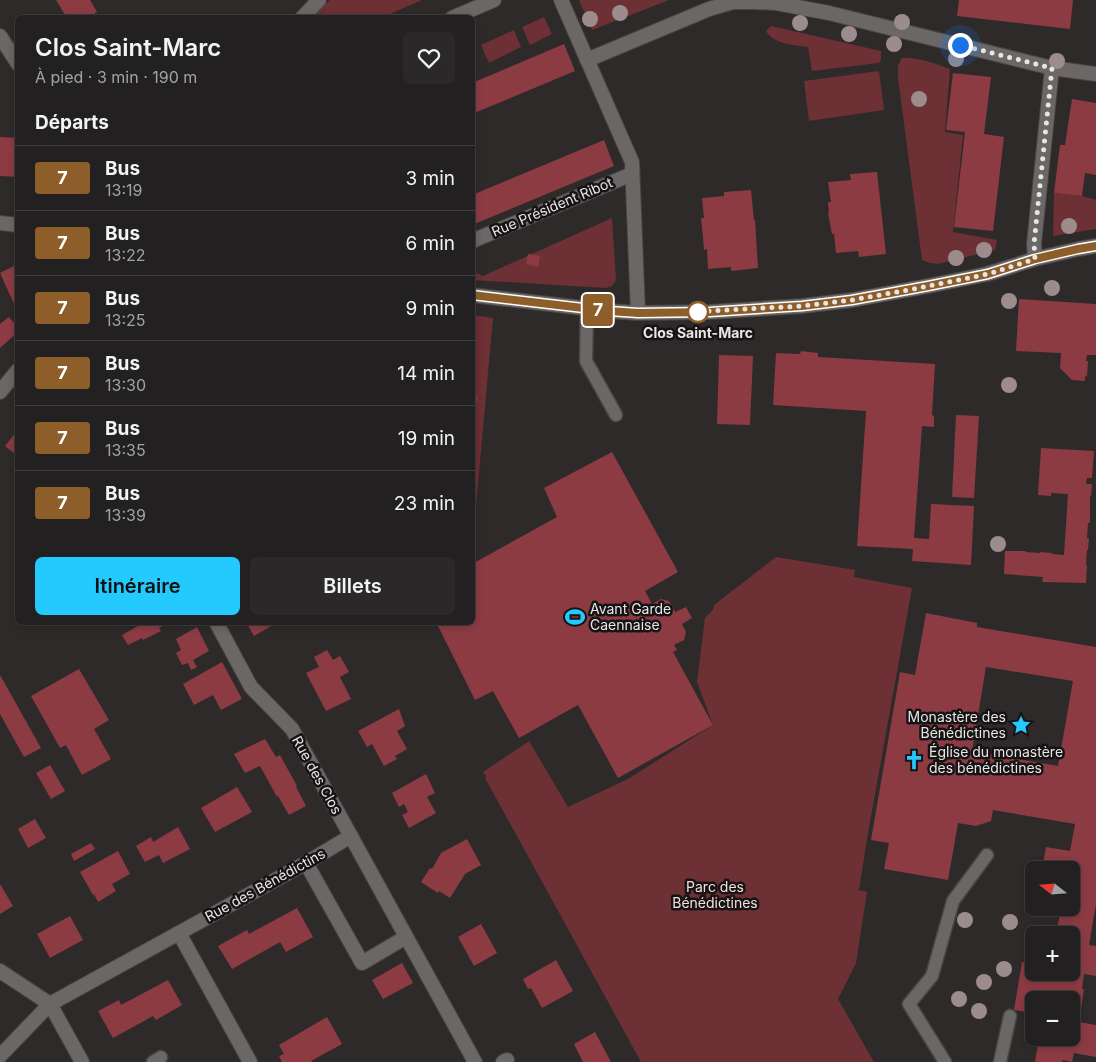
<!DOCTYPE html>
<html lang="fr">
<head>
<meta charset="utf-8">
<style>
  :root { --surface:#222020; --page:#2a2829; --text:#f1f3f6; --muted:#a2a3a5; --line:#3f3e3e; --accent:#24c9fe }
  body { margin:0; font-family:Inter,sans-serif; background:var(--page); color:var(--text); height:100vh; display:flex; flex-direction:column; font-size:19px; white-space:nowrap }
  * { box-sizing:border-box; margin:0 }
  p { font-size:16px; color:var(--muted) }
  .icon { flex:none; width:28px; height:28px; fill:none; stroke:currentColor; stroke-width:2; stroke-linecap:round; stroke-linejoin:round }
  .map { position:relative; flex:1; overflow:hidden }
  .panel { position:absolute; left:15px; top:15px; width:460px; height:610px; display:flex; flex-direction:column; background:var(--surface); border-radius:8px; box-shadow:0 2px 8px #0003,0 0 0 1px var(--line) }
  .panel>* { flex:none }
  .badge { padding:0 10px; border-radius:4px; font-size:18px; line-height:32px }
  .needle { width:32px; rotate:287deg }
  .fabs { position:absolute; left:1025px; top:861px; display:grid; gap:10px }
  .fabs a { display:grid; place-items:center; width:55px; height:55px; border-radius:8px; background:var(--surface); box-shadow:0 2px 8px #0003,0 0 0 1px var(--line); font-size:25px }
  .you { position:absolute; width:25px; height:25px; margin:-12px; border:4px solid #fff; border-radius:50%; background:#1a73e8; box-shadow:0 0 0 8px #1a73e833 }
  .map>.badge { position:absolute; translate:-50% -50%; box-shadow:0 0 0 2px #fff }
  h2 { padding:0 20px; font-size:19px; line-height:45px }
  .round { display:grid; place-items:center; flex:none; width:52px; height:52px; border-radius:8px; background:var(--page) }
  .overview { display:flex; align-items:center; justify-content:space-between; height:85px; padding:0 20px }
  h1 { font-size:24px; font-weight:600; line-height:38px }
  .button { display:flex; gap:10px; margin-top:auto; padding:10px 20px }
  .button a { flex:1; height:58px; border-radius:8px; background:var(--accent); color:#111; font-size:20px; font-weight:600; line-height:58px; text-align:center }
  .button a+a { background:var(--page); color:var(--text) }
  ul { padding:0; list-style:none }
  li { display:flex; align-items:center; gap:15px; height:65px; padding:0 20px; border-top:1px solid var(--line) }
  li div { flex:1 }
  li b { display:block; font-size:19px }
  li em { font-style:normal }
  li .badge { min-width:55px; font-weight:700; text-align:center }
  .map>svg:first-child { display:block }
  .green { fill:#6c3035 }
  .building { fill:#8c3b43; fill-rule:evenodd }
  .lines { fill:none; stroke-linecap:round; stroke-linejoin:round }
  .service-casing { stroke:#484545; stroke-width:15 }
  .minor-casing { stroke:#484545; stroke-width:16 }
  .service { stroke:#6c6767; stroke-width:12 }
  .minor { stroke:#6c6767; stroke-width:14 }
  .tree { fill:#9d8c8d }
  .line-casing { stroke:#fff; stroke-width:11 }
  .line { stroke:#8d5e2a; stroke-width:8 }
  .walk { stroke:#e7e5e5; stroke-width:5; stroke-dasharray:0 9 }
  .stop-dot { fill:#fff; stroke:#8d5e2a; stroke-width:2.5 }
  .labels { text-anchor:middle; stroke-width:5; stroke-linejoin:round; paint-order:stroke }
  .street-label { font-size:14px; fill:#e7e5e5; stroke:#151313 }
  .stop-label { font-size:14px; font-weight:bold; fill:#e7e5e5; stroke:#151313 }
  .poi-label { font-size:14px; fill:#e7e5e5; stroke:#151313; text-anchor:start }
  .park-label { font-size:14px; fill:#f7ddde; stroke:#151313 }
</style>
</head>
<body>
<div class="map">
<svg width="1096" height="1062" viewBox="0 0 1096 1062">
  <rect width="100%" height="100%" fill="#2e2a2a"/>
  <!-- green -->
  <g class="green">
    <path d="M330,0H422L383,17H312Z"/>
    <path d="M579,0H669L592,30Z"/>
    <path d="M544,17L552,34L530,45L522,27Z"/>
    <path d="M771,26L881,51V59L879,63L812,71L808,47C794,45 773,44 766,31Z"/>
    <path d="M514,30L521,47L489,63L481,45Z"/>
    <path d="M902,58C919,57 934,63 950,69L945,132L963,135L953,232L997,240L995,250L938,264L930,263L922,260L898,78V65Z"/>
    <path d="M879,71L884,110L809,121L804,81Z"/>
    <path d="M1054,193L1082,196L1096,200V229L1053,236Z"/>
    <path d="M612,218L616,280L612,286L605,288L473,280L472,265L476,273L483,276Z"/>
    <path d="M473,315L493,318L472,550Z"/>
    <path d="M776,557L855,570L854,577L912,588L867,839L859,890L867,892L856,963L838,999L874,1062H641L485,778L486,776L483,772L529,741L568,807L628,779L713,725L697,682L705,618L713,610L714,605Z"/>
  </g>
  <!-- building -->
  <g class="building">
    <path d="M56,0H90L97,12L87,18H67Z"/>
    <path d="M959,0H1073L1070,29L957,16Z"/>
    <path d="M564,44L575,71L472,114V83Z"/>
    <path d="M953,73L991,77L984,134L1004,137L993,231L954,227L965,132L946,130Z"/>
    <path d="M1072,99L1096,103V175L1085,173L1082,196L1054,193L1060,145H1065Z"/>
    <path d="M0,137L18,138V177L0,176Z"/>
    <path d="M604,140L614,166L472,225V195Z"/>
    <path d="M877,172L886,254L859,257L858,251L836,253L834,234H832L828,213H829L828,202H831L828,182L851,180L850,174Z"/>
    <path d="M751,190L754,220H755L758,268L731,271V267L708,269L707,249L704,250L703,238L701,218H704L702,198L724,196V192Z"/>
    <path d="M528,254L540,256L538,267L526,264Z"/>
    <path d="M18,264V305L15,306L0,273Z"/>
    <path d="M1019,299L1096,304V355H1087L1086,361H1088L1087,377L1085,375V381L1072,380L1060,368L1061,353L1016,351Z"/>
    <path d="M9,317L18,328V332L0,348V324Z"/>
    <path d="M801,351L818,353V357L935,364L932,415L934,416V427L922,426L914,538L929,539L931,504L974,506L971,565L912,561L913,549L857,546L866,411L773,405L776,353L800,354Z"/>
    <path d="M719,355L753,356L750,425L717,424Z"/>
    <path d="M472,395L478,397L473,412H472Z"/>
    <path d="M956,415L979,416L974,498L952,497Z"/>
    <path d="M18,430V456L5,446Z"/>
    <path d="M1041,448L1094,451L1092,478H1087L1086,484H1092L1091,497L1090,496V523H1088L1087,538H1089L1088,550H1087L1086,565H1087L1086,583L1042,582L1043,577L1004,574L1005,551H1026L1025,552L1040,553V552L1052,553V554L1064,555L1068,494L1051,493V496L1038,495Z"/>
    <path d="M612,452L678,572L645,591L652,604L661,599L669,601L675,612L686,607L692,618L682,624L686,632L684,640L674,645L677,650L673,652L713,725L618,778L578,705L519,738L493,691L475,700L436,622H472V564L557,517L544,488Z"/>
    <path d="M926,613L977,623V627L1096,647V904L1089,945L1096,946V976L1084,974L1082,989H1084L1079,1022L1096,1025V1057L1074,1053L1072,1062L1063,1060L1062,1062H1035L1039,1038H1071V1000H1034V1013L1014,1010L1022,962L1034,964V972H1071V935H1056L1061,908H1071V870H1042L1046,847L1070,851L1075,824L993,810L991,821L976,826L958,823L948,880L884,869L889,843L871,840L900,672L915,675ZM986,667L1073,681L1058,766L972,751Z"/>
    <path d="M145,622H169L159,628L161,631L143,640L142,638L128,645L122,635Z"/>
    <path d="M246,622H278L254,636Z"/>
    <path d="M197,627L209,651L193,660L197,667L191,670L188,663L182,665L176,653L181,650L176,639Z"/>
    <path d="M327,650L333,660L340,656L349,672L340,677L351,699L326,711L306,673L319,667L314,657Z"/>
    <path d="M222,662L242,699L221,710L213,695L194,705L183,684Z"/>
    <path d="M79,669L109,720L94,729L111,759L82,775L66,745L60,748L31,696Z"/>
    <path d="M0,675L41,748L24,757L0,714Z"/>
    <path d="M399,709L405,726L397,731L407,749L395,756L397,759L384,766L372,744L367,747L358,731Z"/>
    <path d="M265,739L276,757L280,755L297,786L296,787L306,806L289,815L278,796L277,797L260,766L245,773L234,754Z"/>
    <path d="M50,765L65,791L51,799L36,773Z"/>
    <path d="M426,774L435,793L427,797L436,813L409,828L402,815L408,812L404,804L399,807L392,793Z"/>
    <path d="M237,787L252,812L215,832L201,808Z"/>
    <path d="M35,819L46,838L28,848L18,829Z"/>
    <path d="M178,827L190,849L163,863L159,855L145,862L136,846L151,837L153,842Z"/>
    <path d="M467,839L481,865L465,874L450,898L439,891L438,893L421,882L430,868L432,869L441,853Z"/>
    <path d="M91,843L95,849L74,861L71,854Z"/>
    <path d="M118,851L130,874L112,884L116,891L98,902L94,894L93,895L80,872Z"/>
    <path d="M0,884L13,906L0,914Z"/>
    <path d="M297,908L313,937L286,952L280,942L232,969L218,946L247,930L249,934Z"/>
    <path d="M70,916L83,940L50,958L37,934Z"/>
    <path d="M481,924L497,953L474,966L458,937Z"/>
    <path d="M556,960L573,991L542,1008L531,988L528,989L523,979Z"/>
    <path d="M402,963L413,983L383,999L372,980Z"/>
    <path d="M168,980L182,1005L156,1020L153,1016L113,1038L98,1011L119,1000L121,1005Z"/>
    <path d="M327,1017L342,1044L311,1061L312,1062H282L279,1056L284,1054L279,1045Z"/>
    <path d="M595,1032L611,1062H583L574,1044Z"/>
  </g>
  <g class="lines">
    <defs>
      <g id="service">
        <path d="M587,309L586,361L616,415"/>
        <path d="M153,1062L161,1057"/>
        <path d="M945,1062L909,1004L932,976L953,901L987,855"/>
        <path d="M1000,1062L1010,1016"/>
      </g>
      <g id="minor">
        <path d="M561,0L632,162L638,313"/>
        <path d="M302,18L319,0"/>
        <path d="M452,18L494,0"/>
        <path d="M0,36L18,64"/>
        <path d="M587,60L709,9L733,2H755L776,3L829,13L1052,68L1034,244L1035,259"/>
        <path d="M1052,68L1096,74"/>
        <path d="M0,223L18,225"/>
        <path d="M472,241L632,174"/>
        <path d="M472,295L609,311L638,313L710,312L802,306L852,300L928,286L987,274L1035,259L1078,249L1096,246"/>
        <path d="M0,392L18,370"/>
        <path d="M216,622L251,687L292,729L475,1062"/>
        <path d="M306,863L362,963L406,937"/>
        <path d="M179,933L250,1062"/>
        <path d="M0,971L50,1004L82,1062"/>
        <path d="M0,1056L50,1004L306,863L351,836"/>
        <path d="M503,1062L507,1060"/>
      </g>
    </defs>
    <!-- service casing -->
    <use href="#service" class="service-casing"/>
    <!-- minor casing -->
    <use href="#minor" class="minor-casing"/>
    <!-- service -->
    <use href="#service" class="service"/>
    <!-- minor -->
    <use href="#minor" class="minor"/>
  </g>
  <!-- trees -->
  <g class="tree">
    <circle cx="620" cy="13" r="8"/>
    <circle cx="590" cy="19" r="8"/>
    <circle cx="902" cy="22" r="8"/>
    <circle cx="800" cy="23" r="8"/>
    <circle cx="849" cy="34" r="8"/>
    <circle cx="894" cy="44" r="8"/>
    <circle cx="956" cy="59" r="8"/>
    <circle cx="1057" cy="61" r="8"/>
    <circle cx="919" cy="99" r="8"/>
    <circle cx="1069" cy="226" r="8"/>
    <circle cx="984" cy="250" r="8"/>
    <circle cx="956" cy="258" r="8"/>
    <circle cx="1052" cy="288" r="8"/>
    <circle cx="1009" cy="301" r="8"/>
    <circle cx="1009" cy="385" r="8"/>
    <circle cx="998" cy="544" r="8"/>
    <circle cx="965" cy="920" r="8"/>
    <circle cx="1010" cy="922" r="8"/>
    <circle cx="1004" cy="969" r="8"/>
    <circle cx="984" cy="982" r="8"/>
    <circle cx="959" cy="999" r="8"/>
    <circle cx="979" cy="1011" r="8"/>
  </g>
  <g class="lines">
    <defs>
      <path id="line" d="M472,295L609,311L638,313L710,312L802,306L852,300L928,286L988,274L1035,259L1078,249L1096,246"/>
    </defs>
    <!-- line casing -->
    <use href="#line" class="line-casing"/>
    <!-- line -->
    <use href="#line" class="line"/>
    <!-- walk -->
    <path class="walk" d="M698,312H690L802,306L852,300L919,288L988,274L1035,259L1034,244L1052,68L960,45"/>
  </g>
  <!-- icons -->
  <defs>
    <symbol id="stadium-bare" viewBox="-9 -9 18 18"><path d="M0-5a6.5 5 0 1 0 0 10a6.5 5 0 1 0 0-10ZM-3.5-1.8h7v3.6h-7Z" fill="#24c9fe" stroke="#151313" stroke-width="2.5" paint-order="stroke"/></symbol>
    <symbol id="sight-bare" viewBox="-9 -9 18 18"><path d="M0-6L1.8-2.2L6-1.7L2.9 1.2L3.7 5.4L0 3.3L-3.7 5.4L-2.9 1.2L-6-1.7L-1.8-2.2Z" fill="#24c9fe" stroke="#151313" stroke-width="2.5" paint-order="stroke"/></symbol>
    <symbol id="church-bare" viewBox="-9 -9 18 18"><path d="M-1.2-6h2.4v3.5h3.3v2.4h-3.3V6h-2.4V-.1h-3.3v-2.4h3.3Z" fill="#24c9fe" stroke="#151313" stroke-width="2.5" paint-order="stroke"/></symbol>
  </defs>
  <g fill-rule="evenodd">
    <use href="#stadium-bare" x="561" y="603" width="28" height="28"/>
    <use href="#sight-bare" x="1007" y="711" width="28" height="28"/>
    <use href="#church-bare" x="900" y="746" width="28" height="28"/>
  </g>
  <!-- markers -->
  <circle class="stop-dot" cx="698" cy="312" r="10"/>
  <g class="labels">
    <!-- street labels -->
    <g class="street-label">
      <text transform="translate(552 207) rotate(-23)" y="5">Rue Président Ribot</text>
      <text transform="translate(317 775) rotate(61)" y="5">Rue des Clos</text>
      <text transform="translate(265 885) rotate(-29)" y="5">Rue des Bénédictins</text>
    </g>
    <!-- stop labels -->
    <g class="stop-label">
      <text x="698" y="338">Clos Saint-Marc</text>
    </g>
    <!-- poi labels -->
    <g class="poi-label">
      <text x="590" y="614">Avant Garde<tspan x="590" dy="16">Caennaise</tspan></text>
      <text x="1006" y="722" text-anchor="end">Monastère des<tspan x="1006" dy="16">Bénédictines</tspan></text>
      <text x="929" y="757">Église du monastère<tspan x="929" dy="16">des bénédictines</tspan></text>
    </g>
    <!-- park labels -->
    <g class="park-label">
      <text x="715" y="892">Parc des<tspan x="715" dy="16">Bénédictines</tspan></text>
    </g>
  </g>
</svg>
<div class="fabs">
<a><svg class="needle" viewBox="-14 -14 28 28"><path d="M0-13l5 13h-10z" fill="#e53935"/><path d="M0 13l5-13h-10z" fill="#a2a3a5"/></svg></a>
<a>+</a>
<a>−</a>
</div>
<div class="you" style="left:960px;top:45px"></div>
<b class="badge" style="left:598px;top:310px;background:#8d5e2a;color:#fff">7</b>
<section class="panel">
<div class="overview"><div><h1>Clos Saint-Marc</h1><p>À pied · 3 min · 190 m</p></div><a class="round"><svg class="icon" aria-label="heart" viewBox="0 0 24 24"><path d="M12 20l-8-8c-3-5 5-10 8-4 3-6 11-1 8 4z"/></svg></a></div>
<h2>Départs</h2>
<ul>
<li><span class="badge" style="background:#8d5e2a;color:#fff">7</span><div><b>Bus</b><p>13:19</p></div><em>3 min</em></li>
<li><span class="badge" style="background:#8d5e2a;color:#fff">7</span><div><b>Bus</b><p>13:22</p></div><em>6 min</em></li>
<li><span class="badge" style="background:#8d5e2a;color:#fff">7</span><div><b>Bus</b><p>13:25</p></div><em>9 min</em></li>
<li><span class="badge" style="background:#8d5e2a;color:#fff">7</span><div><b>Bus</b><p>13:30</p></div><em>14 min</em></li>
<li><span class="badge" style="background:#8d5e2a;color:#fff">7</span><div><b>Bus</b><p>13:35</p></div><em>19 min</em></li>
<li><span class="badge" style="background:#8d5e2a;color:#fff">7</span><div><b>Bus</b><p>13:39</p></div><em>23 min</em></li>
</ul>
<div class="button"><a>Itinéraire</a><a>Billets</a></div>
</section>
</div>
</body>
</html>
